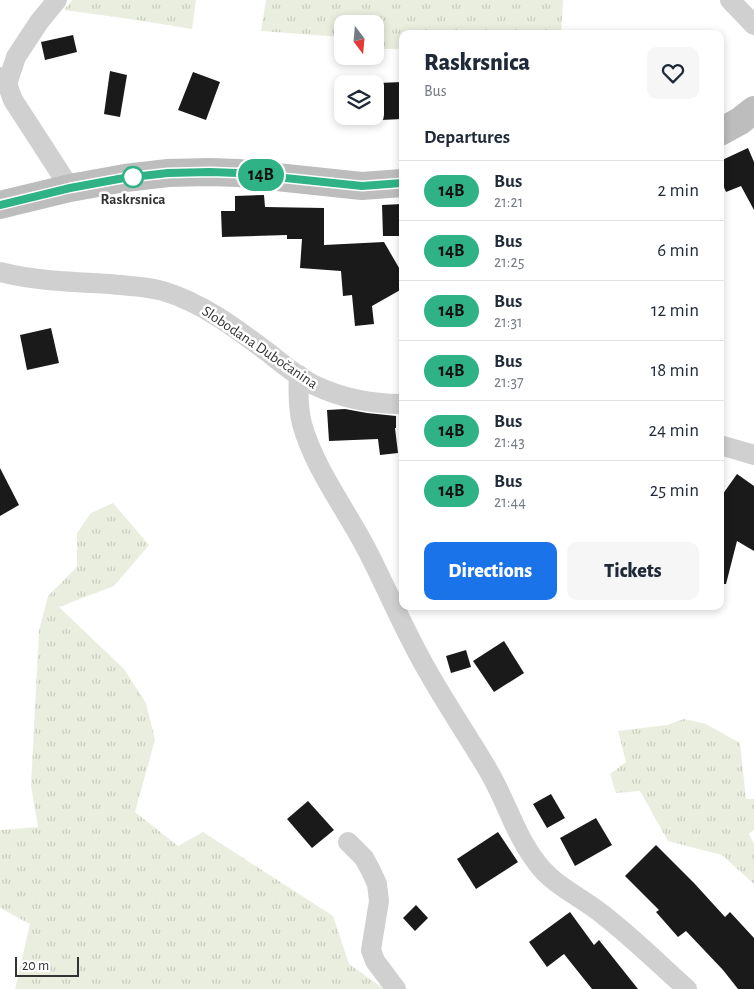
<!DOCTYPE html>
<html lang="en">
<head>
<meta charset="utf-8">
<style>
  :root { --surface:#fff; --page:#f6f6f7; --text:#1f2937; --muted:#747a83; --line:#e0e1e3; --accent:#1a73e8 }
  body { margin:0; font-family:"Alegreya Sans",sans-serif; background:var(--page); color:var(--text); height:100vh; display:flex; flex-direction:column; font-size:19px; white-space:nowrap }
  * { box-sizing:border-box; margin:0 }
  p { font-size:16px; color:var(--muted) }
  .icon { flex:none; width:28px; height:28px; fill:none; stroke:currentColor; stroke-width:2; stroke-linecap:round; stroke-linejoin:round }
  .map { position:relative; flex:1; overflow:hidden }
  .sheet { position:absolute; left:399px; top:30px; width:325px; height:580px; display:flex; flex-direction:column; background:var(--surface); border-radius:10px; box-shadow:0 2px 8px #0003 }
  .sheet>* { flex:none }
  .badge { padding:0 10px; border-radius:16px; font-size:18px; line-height:32px }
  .needle { width:32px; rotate:164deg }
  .buttons { position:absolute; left:334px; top:15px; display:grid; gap:10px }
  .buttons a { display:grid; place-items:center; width:50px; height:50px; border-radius:10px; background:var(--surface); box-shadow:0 2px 8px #0003; font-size:25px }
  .scale { position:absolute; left:15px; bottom:12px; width:64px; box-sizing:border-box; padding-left:5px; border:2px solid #333; border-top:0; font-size:14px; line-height:18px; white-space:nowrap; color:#333; -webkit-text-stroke:4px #fff; paint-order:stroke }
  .map>.badge { position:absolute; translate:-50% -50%; box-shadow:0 0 0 2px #fff }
  h2 { padding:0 25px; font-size:19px; line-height:45px }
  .round { display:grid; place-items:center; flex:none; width:52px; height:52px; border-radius:10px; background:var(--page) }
  .head { display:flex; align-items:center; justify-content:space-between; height:85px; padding:0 25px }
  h1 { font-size:24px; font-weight:800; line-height:38px }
  .button { display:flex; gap:10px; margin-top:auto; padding:10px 25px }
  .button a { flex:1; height:58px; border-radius:10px; background:var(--accent); color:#fff; font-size:20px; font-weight:800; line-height:58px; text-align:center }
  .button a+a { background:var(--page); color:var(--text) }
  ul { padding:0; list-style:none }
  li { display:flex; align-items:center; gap:15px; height:60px; padding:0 25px; border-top:1px solid var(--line) }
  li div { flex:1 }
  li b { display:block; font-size:19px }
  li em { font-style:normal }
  li .badge { min-width:55px; font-weight:700; text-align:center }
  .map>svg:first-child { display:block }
  .grass { fill:url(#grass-tufts) }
  .building { fill:#1a1a1a }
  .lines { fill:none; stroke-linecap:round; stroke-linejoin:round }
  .street { stroke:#d0d0d0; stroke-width:20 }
  .secondary { stroke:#bdbdbd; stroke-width:28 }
  .line-casing { stroke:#fff; stroke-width:11 }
  .line { stroke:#2eb286; stroke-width:8 }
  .stop-dot { fill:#fff; stroke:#2eb286; stroke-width:2.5 }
  .labels { text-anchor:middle; stroke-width:5; stroke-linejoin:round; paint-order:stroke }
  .stop-label { font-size:15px; font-weight:bold; fill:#333; stroke:#fff }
  .street-label { font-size:15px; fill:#333; stroke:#fff }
</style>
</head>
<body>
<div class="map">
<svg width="754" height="989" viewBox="0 0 754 989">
  <defs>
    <pattern id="grass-tufts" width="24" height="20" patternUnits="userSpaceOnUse" patternTransform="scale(1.25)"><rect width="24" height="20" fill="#eaeede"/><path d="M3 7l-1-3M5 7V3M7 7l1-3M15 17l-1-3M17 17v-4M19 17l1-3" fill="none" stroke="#c9cdbf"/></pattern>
  </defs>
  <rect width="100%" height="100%" fill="#fff"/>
  <!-- grass -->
  <g class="grass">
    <path d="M72,0H196L192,29L137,20L64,10Z"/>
    <path d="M266,0H563L561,34H402V49H375V24H342V37L261,31Z"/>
    <path d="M113,503L149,545L114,586L59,607L124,669L146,703L155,740L135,812L178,846L203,832L333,916L349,964L384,989H15L30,924L0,908V830L38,827L31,786L39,630L48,596L77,567V533L91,513Z"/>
    <path d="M684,719L706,724L740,743L746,799H754V829L749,834L754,844V884L722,855L668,841L640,791L616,793L610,774L626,762L618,731L667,725Z"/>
  </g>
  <!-- building -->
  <g class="building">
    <path d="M73,35L77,52L45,60L41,42Z"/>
    <path d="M110,71L127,75L120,117L104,114Z"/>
    <path d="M193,72L220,82L206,120L178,110Z"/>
    <path d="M402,82V119L381,120L379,83Z"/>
    <path d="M748,148L754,162V210L741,186L726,192L720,178V161Z"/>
    <path d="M264,195L265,207L324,208V245L384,242L402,273V289L372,306L374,324L355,326L352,295L343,296L341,271L300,268L302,239H287V235L222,237L221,211H235V196Z"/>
    <path d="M402,204V236H383L382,205Z"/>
    <path d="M51,328L59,363L27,370L20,335Z"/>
    <path d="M345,409L367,413L396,416V428H395L398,453L380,455L378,439L329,441L327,410Z"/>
    <path d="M0,468L19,505L0,516Z"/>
    <path d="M737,474L754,486V551L737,541L726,584H720V498Z"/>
    <path d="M504,641L524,673L494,692L473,661Z"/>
    <path d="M466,650L471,667L451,673L446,656Z"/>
    <path d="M551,794L565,818L547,828L533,804Z"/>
    <path d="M308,801L334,830L312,848L287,819Z"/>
    <path d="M596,818L612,845L575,866L560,838Z"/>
    <path d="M498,832L518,862L476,889L457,859Z"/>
    <path d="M656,845L694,883L725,917L730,912L754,938V989H738L723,970L686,931L678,937L656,912L659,910L625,876Z"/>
    <path d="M416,905L428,918L415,931L403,918Z"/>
    <path d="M570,912L594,945L599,940L638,989H592L564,954L547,967L529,942Z"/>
  </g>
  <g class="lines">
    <!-- street -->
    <g class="street">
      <path d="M730,0L754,25"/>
      <path d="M0,77L7,84L13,100L24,117L70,188"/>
      <path d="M7,84L16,57L39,22L57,0"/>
      <path d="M0,272C35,281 73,282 110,284C127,286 146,286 163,291C203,303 237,329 270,354C284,365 298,377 314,385C341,398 373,404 402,404"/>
      <path d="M299,375C298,392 298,408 302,424C315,470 346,509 368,552C388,591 405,632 427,670C446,704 468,736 488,770C506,800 515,835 537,863C553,885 581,897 602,914C632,937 659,964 687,989"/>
      <path d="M720,445L754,455"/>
      <path d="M348,842L364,858L371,871L377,884L379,901L371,950L375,961L396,989"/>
    </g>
    <!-- secondary -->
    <g class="secondary">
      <path d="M720,132L740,121L754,110"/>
      <path d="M0,205L70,188L125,178L168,173L210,172L238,173L362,186L402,183"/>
    </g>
  </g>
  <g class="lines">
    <defs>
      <path id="line" d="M0,205L70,188L124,178L168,173L210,172L238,173L362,186L402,183"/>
    </defs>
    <!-- line casing -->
    <use href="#line" class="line-casing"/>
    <!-- line -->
    <use href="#line" class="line"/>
  </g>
  <!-- markers -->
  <circle class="stop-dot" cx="133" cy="177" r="10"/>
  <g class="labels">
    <!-- stop labels -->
    <g class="stop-label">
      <text x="133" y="204">Raskrsnica</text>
    </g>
    <!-- street labels -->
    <g class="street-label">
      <text transform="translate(260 347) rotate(34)" y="5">Slobodana Dubočanina</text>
    </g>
  </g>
</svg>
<div class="buttons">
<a><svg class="needle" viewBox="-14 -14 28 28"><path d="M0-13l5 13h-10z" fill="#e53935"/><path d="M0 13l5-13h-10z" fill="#747a83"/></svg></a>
<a><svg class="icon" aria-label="layers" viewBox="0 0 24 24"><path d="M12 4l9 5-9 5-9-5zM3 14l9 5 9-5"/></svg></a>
</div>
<div class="scale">20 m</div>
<b class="badge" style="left:261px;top:175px;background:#2eb286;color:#111">14B</b>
<section class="sheet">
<div class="head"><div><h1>Raskrsnica</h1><p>Bus</p></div><a class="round"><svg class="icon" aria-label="heart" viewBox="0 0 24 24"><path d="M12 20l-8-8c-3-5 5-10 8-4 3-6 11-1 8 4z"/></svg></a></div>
<h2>Departures</h2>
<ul>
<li><span class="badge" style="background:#2eb286;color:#111">14B</span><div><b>Bus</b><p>21:21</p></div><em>2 min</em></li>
<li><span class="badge" style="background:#2eb286;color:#111">14B</span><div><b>Bus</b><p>21:25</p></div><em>6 min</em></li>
<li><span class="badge" style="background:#2eb286;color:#111">14B</span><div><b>Bus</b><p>21:31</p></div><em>12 min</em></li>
<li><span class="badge" style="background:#2eb286;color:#111">14B</span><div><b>Bus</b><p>21:37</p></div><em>18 min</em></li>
<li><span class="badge" style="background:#2eb286;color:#111">14B</span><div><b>Bus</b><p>21:43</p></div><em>24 min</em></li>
<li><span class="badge" style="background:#2eb286;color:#111">14B</span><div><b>Bus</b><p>21:44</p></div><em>25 min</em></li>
</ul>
<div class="button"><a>Directions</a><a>Tickets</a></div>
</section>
</div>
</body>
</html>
